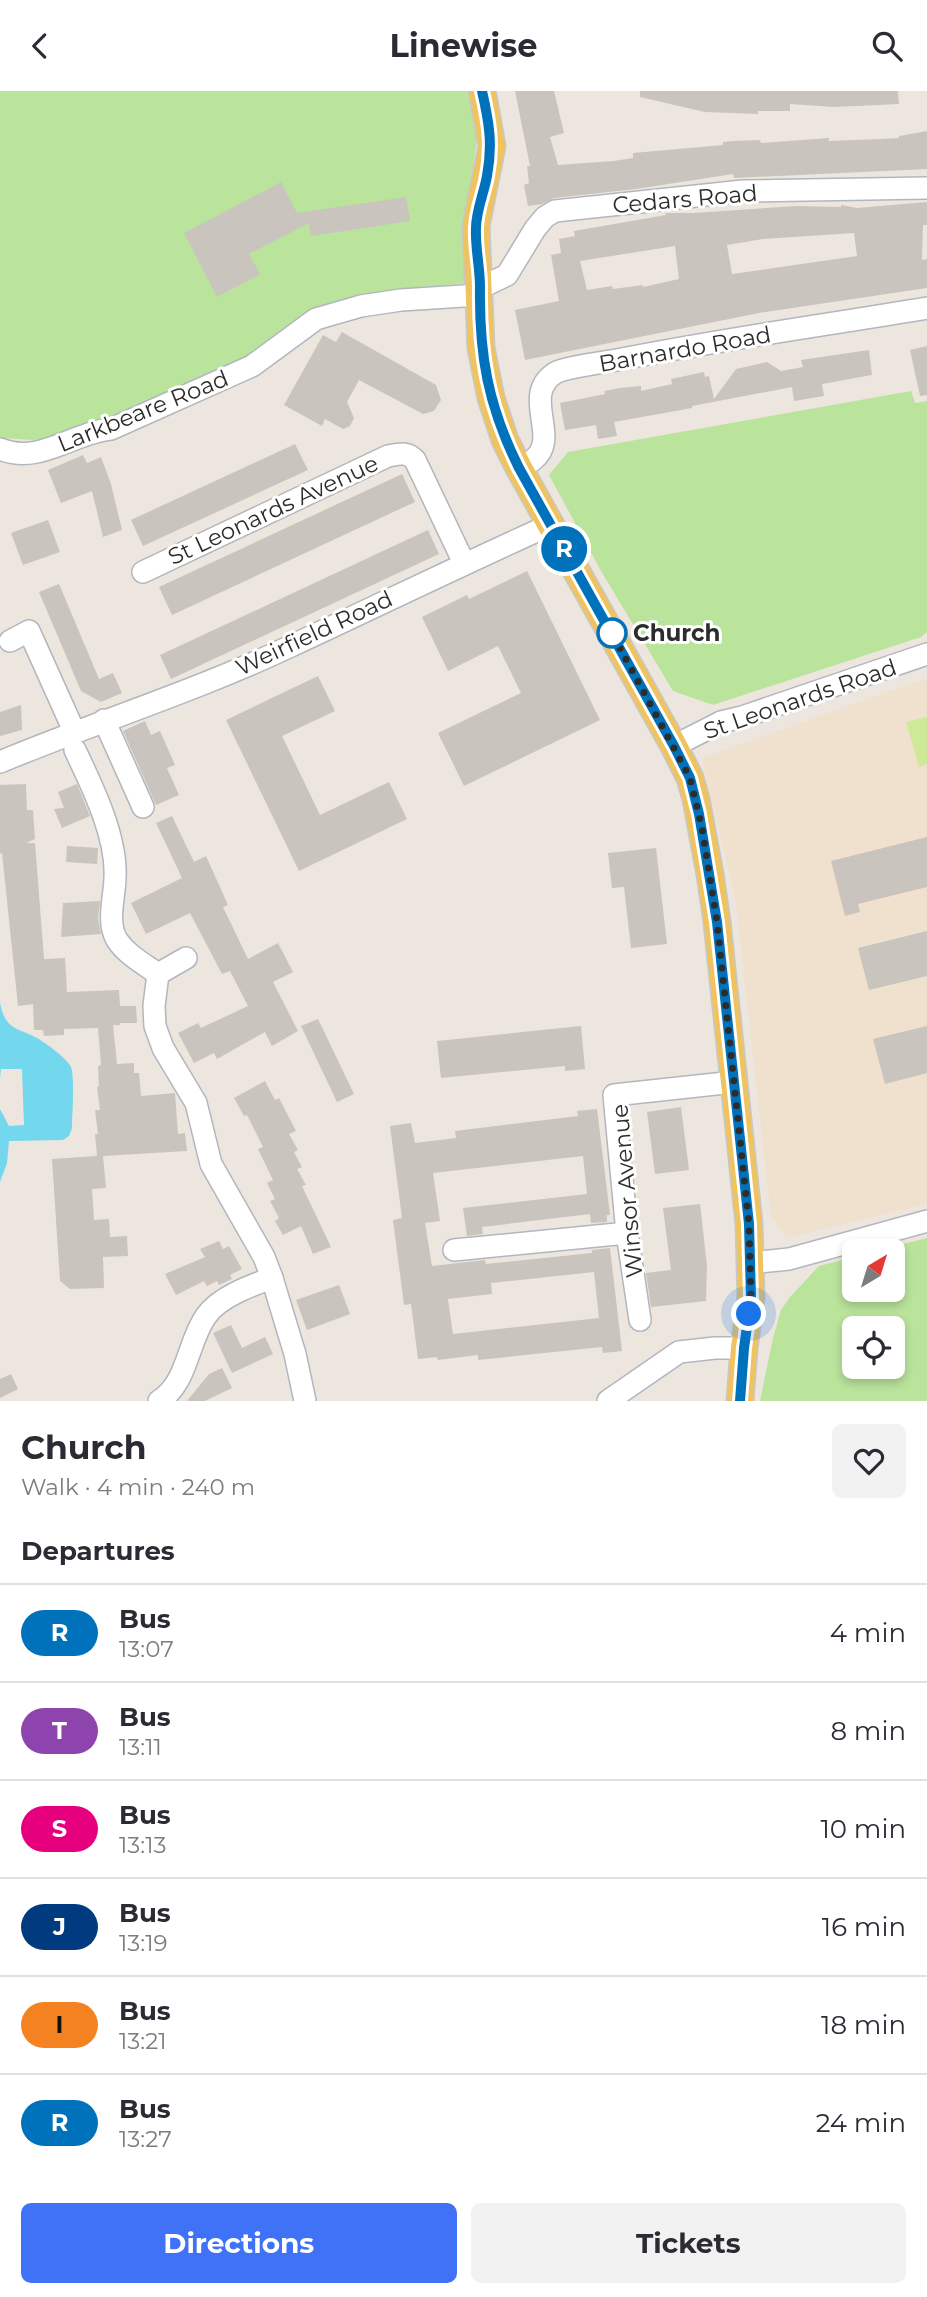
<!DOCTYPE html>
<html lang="en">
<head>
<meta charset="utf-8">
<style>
  :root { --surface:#fff; --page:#f2f2f3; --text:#2b2b33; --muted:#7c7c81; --line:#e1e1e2; --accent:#4072f8 }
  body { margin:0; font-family:Montserrat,sans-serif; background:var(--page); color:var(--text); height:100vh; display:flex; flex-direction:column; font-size:26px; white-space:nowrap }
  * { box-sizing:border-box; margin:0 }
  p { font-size:23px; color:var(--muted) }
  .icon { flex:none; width:38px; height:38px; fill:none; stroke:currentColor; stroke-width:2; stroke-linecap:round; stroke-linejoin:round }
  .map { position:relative; height:1310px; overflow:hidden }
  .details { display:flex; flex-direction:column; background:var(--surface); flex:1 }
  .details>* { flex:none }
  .badge { padding:0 14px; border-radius:23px; font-size:24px; line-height:46px }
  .needle { width:46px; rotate:38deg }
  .tools { position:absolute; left:842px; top:1148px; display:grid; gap:14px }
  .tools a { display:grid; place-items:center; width:63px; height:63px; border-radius:10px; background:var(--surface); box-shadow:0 4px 10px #0003; font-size:35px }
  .you { position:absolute; width:35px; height:35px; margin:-18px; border:5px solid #fff; border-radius:50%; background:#1a73e8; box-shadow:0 0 0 10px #1a73e833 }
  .map>.badge { position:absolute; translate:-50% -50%; box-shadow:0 0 0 4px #fff }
  h2 { padding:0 21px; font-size:26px; line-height:63px }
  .round { display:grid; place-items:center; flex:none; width:74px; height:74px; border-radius:10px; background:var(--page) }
  .head { display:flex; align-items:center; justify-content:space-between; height:119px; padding:0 21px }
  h1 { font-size:33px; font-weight:700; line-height:52px }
  .cta { display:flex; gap:14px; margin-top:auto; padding:14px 21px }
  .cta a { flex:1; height:80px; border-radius:10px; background:var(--accent); color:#fff; font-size:28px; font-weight:700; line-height:80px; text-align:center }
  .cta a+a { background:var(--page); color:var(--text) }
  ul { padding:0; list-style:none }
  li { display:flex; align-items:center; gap:21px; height:98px; padding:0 21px; border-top:2px solid var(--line) }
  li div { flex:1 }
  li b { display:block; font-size:26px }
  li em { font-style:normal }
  li .badge { min-width:77px; font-weight:700; text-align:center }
  header { display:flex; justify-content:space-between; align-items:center; height:91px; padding:0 21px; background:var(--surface); font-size:32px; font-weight:700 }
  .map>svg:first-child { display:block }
  .education { fill:#efe1ce }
  .green { fill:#bae39c; fill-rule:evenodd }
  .pitch { fill:#ceea98 }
  .water { fill:#73d7ee }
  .building { fill:#c9c4bd; fill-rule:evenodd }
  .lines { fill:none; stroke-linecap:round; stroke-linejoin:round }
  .minor-casing { stroke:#b2b6bf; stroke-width:24 }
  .major-casing { stroke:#c8c8c8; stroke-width:29 }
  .minor { stroke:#fff; stroke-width:21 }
  .major { stroke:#f0c361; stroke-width:26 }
  .line-casing { stroke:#fff; stroke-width:16 }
  .line { stroke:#0072bc; stroke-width:10 }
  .walk { stroke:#2c2c2c; stroke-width:7; stroke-dasharray:0 12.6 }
  .stop-dot { fill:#fff; stroke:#0072bc; stroke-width:3.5 }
  .labels { text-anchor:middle; stroke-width:6; stroke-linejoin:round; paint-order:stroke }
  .street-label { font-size:23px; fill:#2c2c2c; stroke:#fff }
  .stop-label { font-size:23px; font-weight:bold; fill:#2c2c2c; stroke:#fff; text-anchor:start }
</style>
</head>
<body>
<header><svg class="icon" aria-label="back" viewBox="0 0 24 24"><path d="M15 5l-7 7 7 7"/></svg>Linewise<svg class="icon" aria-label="search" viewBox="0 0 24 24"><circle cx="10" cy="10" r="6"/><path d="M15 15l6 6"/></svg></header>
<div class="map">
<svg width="927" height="1310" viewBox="0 0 927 1310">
  <rect width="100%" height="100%" fill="#ede6de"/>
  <!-- education -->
  <path class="education" d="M927,587V1113L787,1147L771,1126L736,812L702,667Z"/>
  <!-- green -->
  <g class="green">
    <path d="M0,0H467L478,45L463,136L467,192L390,200L326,215L250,266L98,337L34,349L0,347Z"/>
    <path d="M911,300L915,312L927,310V541L921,546L713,614L673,600L601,480L549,384L568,361Z"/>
    <path d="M927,1147V1310H760L773,1247L781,1219L790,1206L819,1175L854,1166V1199H892V1160H875ZM892,1237V1276H854V1237Z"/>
  </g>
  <!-- pitch -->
  <path class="pitch" d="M927,626V673L919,676L906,631Z"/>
  <!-- water -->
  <path class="water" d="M0,912C5,936 13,936 33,945C42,949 67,967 71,976C75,987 72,1023 72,1037L69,1045L63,1049L9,1050L7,1072L0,1091V1018L9,1035L24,1034L22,978H1L0,987Z"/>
  <!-- building -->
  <g class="building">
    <path d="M515,0H554L564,42L550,46L558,74L614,70L633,67V62L723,54V51L733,50L760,49L761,52L829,47V50L880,48L899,47V45L927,40V78L734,87L733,83L636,98L554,107L542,113L528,115L524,94L529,92L527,75H530Z"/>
    <path d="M640,0H898L899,13L834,16L790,13V20H758V23L705,21L640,6Z"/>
    <path d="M281,91L297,122L406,106L410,130L311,145L309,132L249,163L260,183L217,206L184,142Z"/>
    <path d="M927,111V134H923L922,169L927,168V197L759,222L525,269L515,219L559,210L551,164L561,162L559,148L575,145L574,140L666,124L665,122H694L796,115L841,116V114L857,117ZM854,142L857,165L732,183L727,154L763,148ZM675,155L679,188L643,196V194L613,198L612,195L587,199L580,170Z"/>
    <path d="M342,241L436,294L441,309L434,320L423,323L359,289L347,311L354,327L350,335L343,338L325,328L322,335L284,314L323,244L336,251Z"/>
    <path d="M927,255V304L920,305L910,259Z"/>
    <path d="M869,259L872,284L822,293L824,305L794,310L792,296L692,315V317L614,331L617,345L598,348L596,334L565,339L560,312L605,303L604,300L620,297L641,295V300L672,293L671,288L704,281L705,286L709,285L714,308L736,278L767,271L781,280L803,276L801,269Z"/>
    <path d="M295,353L308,379L143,455L131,429Z"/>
    <path d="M83,364L87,372L101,366L111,393L122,439L103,446L92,400L61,412L48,379Z"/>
    <path d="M402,383L415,411L172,524L159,496Z"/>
    <path d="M48,429L60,461L23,474L11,442Z"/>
    <path d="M428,439L439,463L171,588L160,564Z"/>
    <path d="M527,480L600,629L464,695L438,642L521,602L498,555L448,580L422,526L467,504L469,508Z"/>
    <path d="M59,493L99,588L113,582L122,602L101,611L81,600L39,501Z"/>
    <path d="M318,585L335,620L282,645L320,724L389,691L407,728L299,780L226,629Z"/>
    <path d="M21,614L22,639L0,645V621Z"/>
    <path d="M145,630L151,644L160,640L175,674L167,677L179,704L156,714L123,640Z"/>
    <path d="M26,693L27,719H33L35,748L26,752H35L44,868L65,867L67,901L119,899L120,915H136L137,932H120V934H113L117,973L134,972V982H139L141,1005L175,1002L178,1043L185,1042L187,1060L103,1065L106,1097L92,1098L94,1129L109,1128L110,1146L127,1145L128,1165L103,1166L104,1197L70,1198L60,1190L52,1068L97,1065L95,1043H98L95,1019H100L97,996L99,995L98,975L101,974L98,937L64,938V944L44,945L43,939H34L33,913L18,915L2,762L0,763V694Z"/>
    <path d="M77,693L90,725L62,737L54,718L64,717L58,701Z"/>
    <path d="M172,725L194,771L206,765L228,814L223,816L248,868L278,852L293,881L273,891L298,940L272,955L265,941L217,968L214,962L194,972L178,942L198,932L201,937L248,915L230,880L222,883L190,822L146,843L131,812L182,787L156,732Z"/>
    <path d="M927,746V796L858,813L860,821L845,825L831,770Z"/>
    <path d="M67,755L98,757L97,773L66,771Z"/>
    <path d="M656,757L667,853L631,857L624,796L612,797L608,762Z"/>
    <path d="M100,810L98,827L101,843L61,846L63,812Z"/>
    <path d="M927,840V885L869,899L858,857Z"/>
    <path d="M318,928L354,1003L337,1011L301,935Z"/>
    <path d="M581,935L585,978L565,980V975L441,987L437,950Z"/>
    <path d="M927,935V982L885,993L873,948Z"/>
    <path d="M265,990L275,1009L279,1007L296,1040L289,1043L298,1059L294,1061L302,1076L297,1078L306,1094L302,1095L331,1156L313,1163L301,1135L283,1144L275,1130L279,1127L270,1110L275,1108L267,1092L273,1089L258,1058L263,1056L247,1024L244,1025L234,1007Z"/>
    <path d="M681,1016L689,1079L655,1083L647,1021Z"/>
    <path d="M597,1018L610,1124H607V1131L591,1132L590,1123L482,1136L483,1143L467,1145L463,1117L587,1103L583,1065L433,1082L440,1130L425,1132L432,1175L485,1169L486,1173L592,1162V1159L610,1157L622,1260L603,1262L602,1256L478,1269V1264L438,1269L437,1266L418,1268L411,1213L404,1214L393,1129L402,1127L390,1035L411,1032L415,1052L456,1047L455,1040L578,1025L577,1020ZM594,1181L599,1227L453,1243L448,1208L492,1203L491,1192Z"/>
    <path d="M700,1113L707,1175L706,1210L651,1216L646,1182L671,1179L663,1117Z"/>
    <path d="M219,1150L223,1158L229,1155L242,1178L230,1184L232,1188L219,1194L217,1190L207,1195L204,1190L176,1204L165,1183L205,1166L200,1158Z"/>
    <path d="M339,1194L350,1223L307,1239L296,1209Z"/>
    <path d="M231,1234L242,1257L265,1246L273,1263L232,1282L213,1242Z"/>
    <path d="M222,1277L232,1297L205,1310H187L209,1283Z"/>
    <path d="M11,1283L18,1298L0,1307V1288Z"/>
  </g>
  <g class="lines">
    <defs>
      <g id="minor">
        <path d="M480,197L507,184L535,138L545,126L555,120L743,100L927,97"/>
        <path d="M0,358C40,374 71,342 111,338L252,275L316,228L361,215L401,209L479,204"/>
        <path d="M519,377C524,374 529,372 533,369C562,347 520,305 555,282C565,276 608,271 622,268C723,248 825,234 927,217"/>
        <path d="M143,481L388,365C398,363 407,360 415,369L464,472"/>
        <path d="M10,550L29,540L74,640"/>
        <path d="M104,629L143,716"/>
        <path d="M674,655L721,631L742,626L927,563"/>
        <path d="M75,659C92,695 117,745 115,786C115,805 106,831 117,849C127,864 144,873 158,883"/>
        <path d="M0,671C96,631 196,600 291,555C377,515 463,473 550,434"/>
        <path d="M186,867L158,883L154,915L155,935L163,957L196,1012L211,1073L264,1166L272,1187"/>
        <path d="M454,1159L627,1142"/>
        <path d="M750,1172L789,1168L927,1130"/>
        <path d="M640,1229L627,1142L614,1004L734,991"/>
        <path d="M159,1310C188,1292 187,1252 206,1225C219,1206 252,1194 272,1187L295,1263L305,1310"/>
        <path d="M608,1310L679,1261L715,1257H744"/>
      </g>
      <path id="major" d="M482,0L492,55L476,135L481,257L491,307L505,349L519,377L674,655L690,687L696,708L710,783L717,831L749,1133L751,1207L744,1257L740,1310"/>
    </defs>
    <!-- minor casing -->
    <use href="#minor" class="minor-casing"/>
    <!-- major casing -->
    <use href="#major" class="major-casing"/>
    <!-- minor -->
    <use href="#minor" class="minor"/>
    <!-- major -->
    <use href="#major" class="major"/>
  </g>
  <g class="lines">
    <defs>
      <path id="line" d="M482,0C489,31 493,53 487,85C484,102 476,120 476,137C475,156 480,176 480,196C479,264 488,315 519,377L674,655L690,687L699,723L717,831L749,1133L751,1207L744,1257L740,1310"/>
    </defs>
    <!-- line casing -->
    <use href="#line" class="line-casing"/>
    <!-- line -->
    <use href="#line" class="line"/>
    <!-- walk -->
    <path class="walk" d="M612,542L607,533L690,687L702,737L717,831L749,1133L751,1207L749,1223"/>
  </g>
  <!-- markers -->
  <circle class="stop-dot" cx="612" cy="542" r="14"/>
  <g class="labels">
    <!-- street labels -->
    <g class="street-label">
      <text transform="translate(685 108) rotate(-5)" y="8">Cedars Road</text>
      <text transform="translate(685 258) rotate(-10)" y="8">Barnardo Road</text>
      <text transform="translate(143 320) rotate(-22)" y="8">Larkbeare Road</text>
      <text transform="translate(273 419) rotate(-25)" y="8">St Leonards Avenue</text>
      <text transform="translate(314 542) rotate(-25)" y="8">Weirfield Road</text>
      <text transform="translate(800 608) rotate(-19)" y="8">St Leonards Road</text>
      <text transform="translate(627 1100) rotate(-95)" y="8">Winsor Avenue</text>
    </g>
    <!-- stop labels -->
    <g class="stop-label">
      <text x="633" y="550">Church</text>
    </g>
  </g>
</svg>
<div class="tools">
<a><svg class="needle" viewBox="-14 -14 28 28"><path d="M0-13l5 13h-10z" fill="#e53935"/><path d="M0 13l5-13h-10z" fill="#7c7c81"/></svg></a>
<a><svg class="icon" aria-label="locate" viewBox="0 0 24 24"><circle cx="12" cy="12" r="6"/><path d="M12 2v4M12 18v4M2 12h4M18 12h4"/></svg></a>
</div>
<div class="you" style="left:749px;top:1223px"></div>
<b class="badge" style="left:564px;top:458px;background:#0072bc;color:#fff">R</b>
</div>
<section class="details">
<div class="head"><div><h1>Church</h1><p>Walk · 4 min · 240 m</p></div><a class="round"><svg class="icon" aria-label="heart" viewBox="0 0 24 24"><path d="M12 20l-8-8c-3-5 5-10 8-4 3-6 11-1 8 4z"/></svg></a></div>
<h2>Departures</h2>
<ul>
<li><span class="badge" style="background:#0072bc;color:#fff">R</span><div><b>Bus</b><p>13:07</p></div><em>4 min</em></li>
<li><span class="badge" style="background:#8e44ad;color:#fff">T</span><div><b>Bus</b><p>13:11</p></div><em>8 min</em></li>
<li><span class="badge" style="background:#e6007e;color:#fff">S</span><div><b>Bus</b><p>13:13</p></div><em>10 min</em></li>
<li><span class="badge" style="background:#003b80;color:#fff">J</span><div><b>Bus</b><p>13:19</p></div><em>16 min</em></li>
<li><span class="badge" style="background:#f58220;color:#111">I</span><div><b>Bus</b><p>13:21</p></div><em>18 min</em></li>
<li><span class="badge" style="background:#0072bc;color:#fff">R</span><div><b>Bus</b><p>13:27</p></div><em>24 min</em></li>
</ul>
<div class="cta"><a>Directions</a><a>Tickets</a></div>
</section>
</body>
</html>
